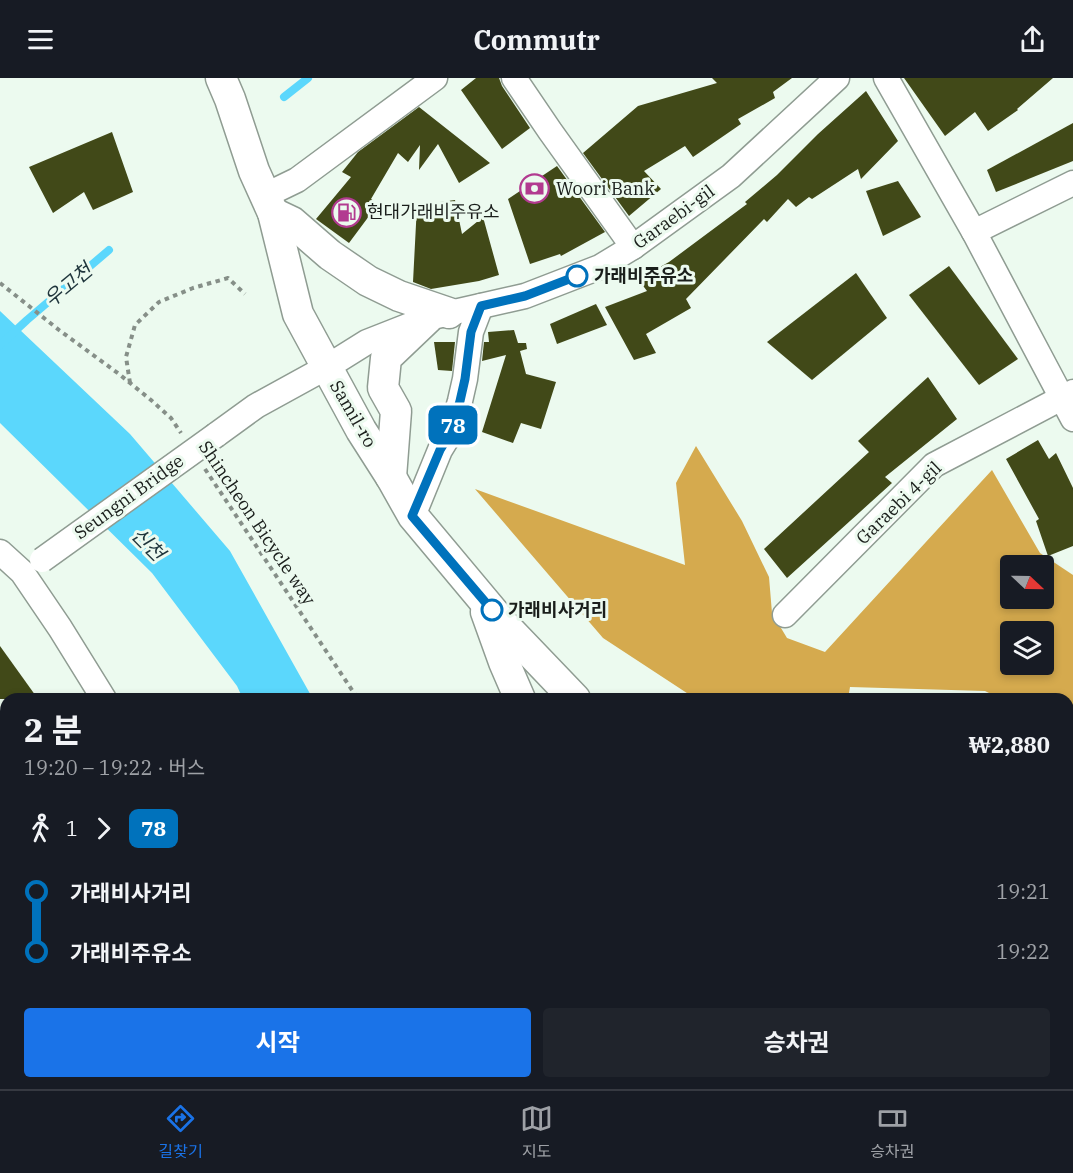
<!DOCTYPE html>
<html lang="ko">
<head>
<meta charset="utf-8">
<style>
  :root { --surface:#171b24; --page:#20242c; --text:#f1f3f6; --muted:#9ea1a6; --line:#363941; --accent:#1a73e8 }
  body { margin:0; font-family:"IBM Plex Serif","Noto Sans KR",serif; background:var(--page); color:var(--text); height:100vh; display:flex; flex-direction:column; font-size:22px; white-space:nowrap }
  * { box-sizing:border-box; margin:0 }
  p { font-size:20px; color:var(--muted) }
  .icon { flex:none; width:33px; height:33px; fill:none; stroke:currentColor; stroke-width:2; stroke-linecap:round; stroke-linejoin:round }
  .map { position:relative; flex:1; overflow:hidden }
  .panel { position:absolute; left:0px; top:615px; width:1074px; height:396px; display:flex; flex-direction:column; background:var(--surface); border-radius:18px 18px 0 0; box-shadow:0 3px 9px #0003 }
  .panel>* { flex:none }
  .badge { padding:0 12px; border-radius:9px; font-size:21px; line-height:39px }
  .needle { width:39px; rotate:112deg }
  .controls { position:absolute; left:1000px; top:477px; display:grid; gap:12px }
  .controls a { display:grid; place-items:center; width:54px; height:54px; border-radius:6px; background:var(--surface); box-shadow:0 3px 9px #0003; font-size:30px }
  .map>.badge { position:absolute; translate:-50% -50%; box-shadow:0 0 0 3px #fff }
  .legs { display:flex; align-items:center; gap:9px; height:66px; padding:0 24px; font-size:20px }
  .legs p { margin-inline-start:auto }
  .overview { display:flex; align-items:center; justify-content:space-between; height:102px; padding:0 24px }
  h1 { font-size:33px; font-weight:700; line-height:45px }
  .action { display:flex; gap:12px; margin-top:auto; padding:12px 24px }
  .action a { flex:1; height:69px; border-radius:6px; background:var(--accent); color:#fff; font-size:24px; font-weight:700; line-height:69px; text-align:center }
  .action a+a { background:var(--page); color:var(--text) }
  ul { padding:0 24px; list-style:none }
  li { display:flex; align-items:center; gap:21px; height:60px; font-size:22px }
  li i { display:grid; place-items:center; width:9px; height:100%; margin:0 8px; background:currentColor }
  li i::after { content:''; width:15px; height:15px; margin:-8px; border:4px solid; border-radius:50%; background:var(--surface) }
  li p { margin-inline-start:auto }
  li:first-child i { background:linear-gradient(#0000 50%,currentColor 0) }
  li:last-child i { background:linear-gradient(currentColor 50%,#0000 0) }
  header { display:flex; justify-content:space-between; align-items:center; height:78px; padding:0 24px; background:var(--surface); font-size:27px; font-weight:700 }
  .tab-bar { display:flex; justify-content:space-around; align-items:center; height:84px; border-top:2px solid var(--line); background:var(--surface); font-size:16px; color:var(--muted) }
  .tab-bar a { display:grid; justify-items:center; gap:3px }
  .tab-bar .active { color:var(--accent) }
  .map>svg:first-child { display:block }
  .forest { fill:#d5aa4e; fill-rule:evenodd }
  .water { fill:#5bd7fc }
  .lines { fill:none; stroke-linecap:round; stroke-linejoin:round }
  .stream { stroke:#5bd7fc; stroke-width:8 }
  .building { fill:#414918 }
  .minor-casing { stroke:#8f9c92; stroke-width:27 }
  .major-casing { stroke:#8f9c92; stroke-width:33 }
  .path { stroke:#868f88; stroke-width:4; stroke-dasharray:4.5 4.5; stroke-linecap:butt }
  .minor { stroke:#fff; stroke-width:24 }
  .major { stroke:#fff; stroke-width:30 }
  .minor-bridge-casing { stroke:#8f9c92; stroke-width:27; stroke-linecap:butt }
  .minor-bridge { stroke:#fff; stroke-width:24 }
  .line-1-casing { stroke:#fff; stroke-width:14 }
  .line-1 { stroke:#0072bc; stroke-width:9 }
  .stop-1-dot { fill:#fff; stroke:#0072bc; stroke-width:3 }
  .labels { text-anchor:middle; stroke-width:6; stroke-linejoin:round; paint-order:stroke }
  .poi-label { font-size:18px; fill:#1a1e1b; stroke:#ecfaef; text-anchor:start }
  .street-label { font-size:18px; fill:#1a1e1b; stroke:#ecfaef }
  .stop-label { font-size:18px; font-weight:bold; fill:#1a1e1b; stroke:#ecfaef; text-anchor:start }
  .water-label { font-size:20px; font-style:italic; fill:#1e343b; stroke:#ecfaef }
</style>
</head>
<body>
<header><svg class="icon" aria-label="menu" viewBox="0 0 24 24"><path d="M4 6h16M4 12h16M4 18h16"/></svg>Commutr<svg class="icon" aria-label="share" viewBox="0 0 24 24"><path d="M12 15V3M7 8l5-5 5 5M5 13v7h14v-7"/></svg></header>
<div class="map">
<svg width="1073" height="1011" viewBox="0 0 1073 1011">
  <rect width="100%" height="100%" fill="#ecfaef"/>
  <!-- forest -->
  <g class="forest">
    <path d="M696,368L742,443L769,499L772,535L787,560L825,574L992,392L1040,475L1073,497V657L1068,655V621H1001L985,613L850,609L848,621H696L603,560L475,411L685,487L676,405ZM1011,488H1044V520H1011ZM1011,554H1044V586H1011Z"/>
    <path d="M1073,724V807L1068,806V734Z"/>
  </g>
  <!-- water -->
  <g class="water">
    <path d="M0,233L130,356L230,473L313,621H243L237,608L152,495L0,345Z"/>
    <path d="M404,1005H483V1011H405Z"/>
  </g>
  <g class="lines">
    <!-- stream -->
    <g class="stream">
      <path d="M284,19L308,0"/>
      <path d="M0,267L27,242L109,172"/>
    </g>
  </g>
  <!-- building -->
  <g class="building">
    <path d="M476,0H499L502,8L530,50L502,71L461,12Z"/>
    <path d="M712,0H792L773,14L775,20L738,41L741,46L693,79L685,68L644,93L661,111L629,138L583,75L638,28L717,5Z"/>
    <path d="M904,0H1053L1017,31L1018,32L988,53L975,34L945,58Z"/>
    <path d="M866,13L898,63L861,101L858,91L812,121L809,119L796,129L788,121L767,144L764,141L686,221L691,230L646,256L656,275L634,282L605,229L647,213L638,201L669,184L747,126L745,124L777,97L818,56Z"/>
    <path d="M419,29L490,85L459,105L438,66L419,92L420,67L408,84L398,75L371,121L378,126L349,165L316,141L351,99L342,94L358,74Z"/>
    <path d="M1073,45V83L996,114L987,92Z"/>
    <path d="M112,54L133,114L93,132L84,114L53,135L29,89Z"/>
    <path d="M557,88L605,154L561,178L560,176L530,186L508,121L523,111L538,123L527,108Z"/>
    <path d="M898,103L921,139L883,158L866,113Z"/>
    <path d="M455,122L462,156L483,139L499,197L479,203L431,211L413,204L417,127Z"/>
    <path d="M949,188L1018,281L979,307L909,217Z"/>
    <path d="M856,195L887,240L812,302L767,264Z"/>
    <path d="M596,226L607,247L557,266L550,246Z"/>
    <path d="M514,252L518,265H526L527,271L520,273L526,296L556,304L541,351L521,345L513,365L482,354L506,277L482,283L484,264H489L488,254Z"/>
    <path d="M434,264H455L452,293L438,292Z"/>
    <path d="M928,299L957,341L885,399L892,405L787,500L764,471L869,374L858,363Z"/>
    <path d="M1038,362L1049,381L1056,375L1073,410V468L1048,478L1036,443L1039,441L1006,381Z"/>
    <path d="M0,568L38,621H0Z"/>
  </g>
  <g class="lines">
    <defs>
      <g id="minor">
        <path d="M514,0L550,53L633,169"/>
        <path d="M886,0L974,154L1073,341"/>
        <path d="M264,118L297,102L435,0"/>
        <path d="M974,154L1073,105"/>
        <path d="M216,357L256,328L327,289L367,264L428,240L525,218L600,189L633,169L731,98L837,0"/>
        <path d="M413,438L440,372L451,354L460,323L465,301L471,254L481,228"/>
        <path d="M0,474L22,494L60,550L104,621"/>
        <path d="M785,537L934,387L1073,314"/>
        <path d="M265,1005L267,1011"/>
        <path d="M597,1005L599,1011"/>
      </g>
      <g id="major">
        <path d="M221,0L230,21L254,93L273,135L298,236L361,352L391,399L413,438L505,548L575,621"/>
        <path d="M273,135L292,144L330,177L368,203L399,218L449,235"/>
        <path d="M391,399L396,333L383,310L386,280L428,240"/>
        <path d="M486,534L504,584L520,621"/>
        <path d="M1068,862L1073,864"/>
      </g>
    </defs>
    <!-- minor casing -->
    <use href="#minor" class="minor-casing"/>
    <!-- major casing -->
    <use href="#major" class="major-casing"/>
    <!-- path -->
    <g class="path">
      <path d="M0,205L59,252L119,296L151,322L171,340L181,355"/>
      <path d="M130,305L126,279L135,247L159,224L193,210L228,200L245,216"/>
      <path d="M205,391L358,621"/>
      <path d="M536,1005L538,1011"/>
    </g>
    <!-- minor -->
    <use href="#minor" class="minor"/>
    <!-- major -->
    <use href="#major" class="major"/>
    <defs>
      <path id="minor-bridge" d="M42,482L216,357"/>
    </defs>
    <!-- minor-bridge casing -->
    <use href="#minor-bridge" class="minor-bridge-casing"/>
    <!-- minor-bridge -->
    <use href="#minor-bridge" class="minor-bridge"/>
  </g>
  <g class="lines">
    <defs>
      <path id="line-1" d="M492,532L412,438L440,372L451,354L460,323L465,301L471,254L481,228L525,218L577,198"/>
    </defs>
    <!-- line-1 casing -->
    <use href="#line-1" class="line-1-casing"/>
    <!-- line-1 -->
    <use href="#line-1" class="line-1"/>
  </g>
  <!-- icons -->
  <defs>
    <symbol id="bank-ring" viewBox="-11 -11 22 22"><circle r="9.5" fill="#ecfaef" stroke="#b23a90" stroke-width="1.5"/><path d="M-6-4H6V4H-6ZM0-2.3a2.3 2.3 0 1 0 0 4.6a2.3 2.3 0 1 0 0-4.6Z" fill="#b23a90"/></symbol>
    <symbol id="fuel-ring" viewBox="-11 -11 22 22"><circle r="9.5" fill="#ecfaef" stroke="#b23a90" stroke-width="1.5"/><path d="M-5.5-6h7V0h2V4h1.3V-2.5L3-4.5l.8-.8L6-3V5H2.5V1h-1V6h-7ZM-4.2-4.7v3.2H.2V-4.7Z" fill="#b23a90"/></symbol>
  </defs>
  <g fill-rule="evenodd">
    <use href="#bank-ring" x="518" y="94" width="33" height="33"/>
    <use href="#fuel-ring" x="330" y="118" width="33" height="33"/>
  </g>
  <!-- markers -->
  <g class="stop-1-dot">
    <circle cx="577" cy="198" r="10"/>
    <circle cx="492" cy="532" r="10"/>
  </g>
  <g class="labels">
    <!-- poi labels -->
    <g class="poi-label">
      <text x="556" y="117">Woori Bank</text>
      <text x="367" y="140">현대가래비주유소</text>
    </g>
    <!-- street labels -->
    <g class="street-label">
      <text transform="translate(674 139) rotate(-36)" y="6">Garaebi-gil</text>
      <text transform="translate(353 336) rotate(60)" y="6">Samil-ro</text>
      <text transform="translate(129 419) rotate(-36)" y="6">Seungni Bridge</text>
      <text transform="translate(899 425) rotate(-44)" y="6">Garaebi 4-gil</text>
      <text transform="translate(257 445) rotate(56)" y="6">Shincheon Bicycle way</text>
    </g>
    <!-- stop labels -->
    <g class="stop-label">
      <text x="594" y="204">가래비주유소</text>
      <text x="508" y="538">가래비사거리</text>
    </g>
    <!-- water labels -->
    <g class="water-label">
      <text transform="translate(68 207) rotate(-40)" y="7">우고천</text>
      <text transform="translate(148 466) rotate(45)" y="7">신천</text>
    </g>
  </g>
</svg>
<div class="controls">
<a><svg class="needle" viewBox="-14 -14 28 28"><path d="M0-13l5 13h-10z" fill="#e53935"/><path d="M0 13l5-13h-10z" fill="#9ea1a6"/></svg></a>
<a><svg class="icon" aria-label="layers" viewBox="0 0 24 24"><path d="M12 4l9 5-9 5-9-5zM3 14l9 5 9-5"/></svg></a>
</div>
<b class="badge" style="left:453px;top:347px;background:#0072bc;color:#fff">78</b>
<section class="panel">
<div class="overview"><div><h1>2 분</h1><p>19:20 – 19:22 · 버스</p></div><b>₩2,880</b></div>
<div class="legs"><svg class="icon" aria-label="walk" viewBox="0 0 24 24"><circle cx="13" cy="4" r="2"/><path d="M13 8l-2 6 4 7M11 14l-3 7M7 12l3-4h3l4 4"/></svg>1<svg class="icon" aria-label="forward" viewBox="0 0 24 24"><path d="M9 5l7 7-7 7"/></svg><b class="badge" style="background:#0072bc;color:#fff">78</b></div>
<ul>
<li><i style="color:#0072bc"></i><b>가래비사거리</b><p>19:21</p></li>
<li><i style="color:#0072bc"></i><b>가래비주유소</b><p>19:22</p></li>
</ul>
<div class="action"><a>시작</a><a>승차권</a></div>
</section>
</div>
<nav class="tab-bar">
<a class="active"><svg class="icon" aria-label="directions" viewBox="0 0 24 24"><path d="M12 3l9 9-9 9-9-9zM9 14v-3h6M13 9l2 2-2 2"/></svg>길찾기</a>
<a><svg class="icon" aria-label="map" viewBox="0 0 24 24"><path d="M3 6l6-2 6 2 6-2v14l-6 2-6-2-6 2zM9 4v14M15 6v14"/></svg>지도</a>
<a><svg class="icon" aria-label="tickets" viewBox="0 0 24 24"><path d="M3 7h18v10H3zM15 7v10"/></svg>승차권</a>
</nav>
</body>
</html>
